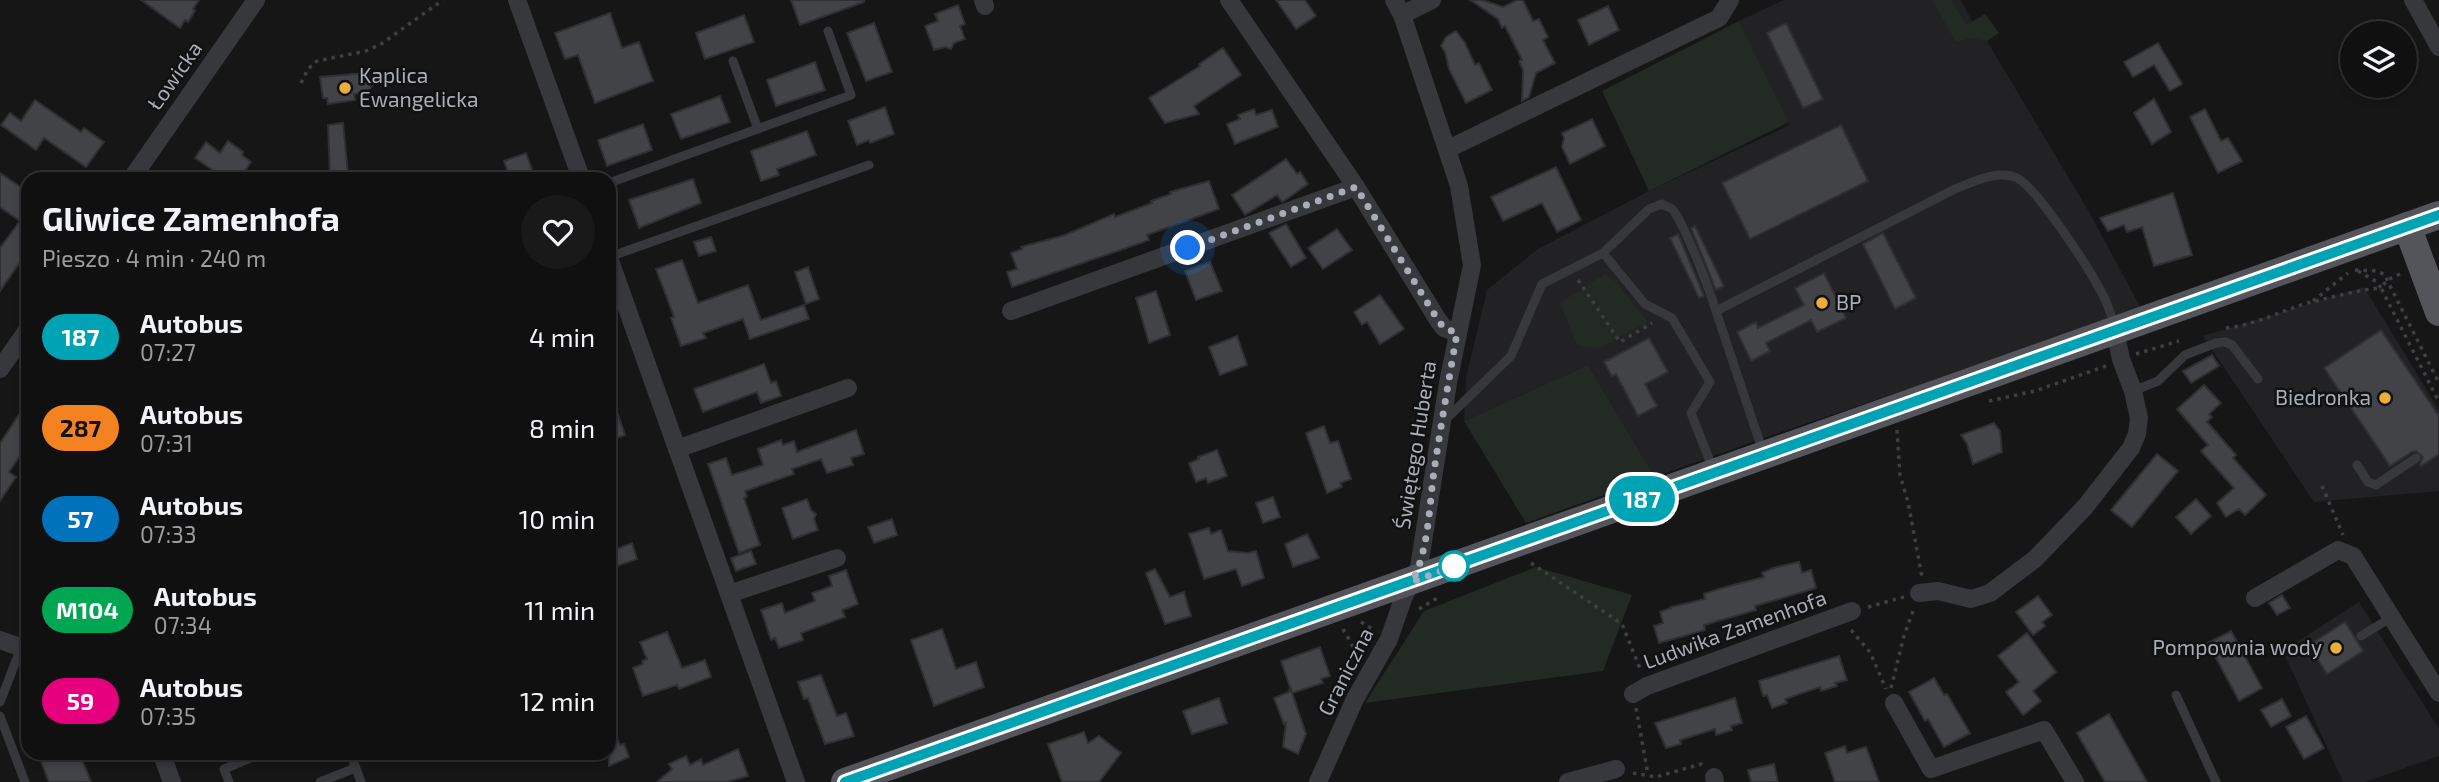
<!DOCTYPE html>
<html lang="pl">
<head>
<meta charset="utf-8">
<style>
  :root { --surface:#101011; --page:#19191a; --text:#f1f3f6; --muted:#9c9d9f; --line:#303031 }
  body { margin:0; font-family:"Exo 2",sans-serif; background:var(--page); color:var(--text); height:100vh; display:flex; flex-direction:column; font-size:26px; white-space:nowrap }
  * { box-sizing:border-box; margin:0 }
  p { font-size:23px; color:var(--muted) }
  .icon { flex:none; width:38px; height:38px; fill:none; stroke:currentColor; stroke-width:2; stroke-linecap:round; stroke-linejoin:round }
  .map { position:relative; flex:1; overflow:hidden }
  .sheet { position:absolute; left:21px; top:172px; width:595px; height:588px; display:flex; flex-direction:column; background:var(--surface); border-radius:21px; box-shadow:0 4px 10px #0003,0 0 0 2px var(--line) }
  .sheet>* { flex:none }
  .badge { padding:0 14px; border-radius:23px; font-size:24px; line-height:46px }
  .tools { position:absolute; left:2340px; top:21px; display:grid; gap:14px }
  .tools a { display:grid; place-items:center; width:77px; height:77px; border-radius:50%; background:var(--surface); box-shadow:0 4px 10px #0003,0 0 0 2px var(--line); font-size:35px }
  .you { position:absolute; width:35px; height:35px; margin:-18px; border:5px solid #fff; border-radius:50%; background:#1a73e8; box-shadow:0 0 0 10px #1a73e833 }
  .map>.badge { position:absolute; translate:-50% -50%; box-shadow:0 0 0 4px #fff }
  .round { display:grid; place-items:center; flex:none; width:74px; height:74px; border-radius:37px; background:var(--page) }
  .overview { display:flex; align-items:center; justify-content:space-between; height:119px; padding:0 21px }
  h1 { font-size:33px; font-weight:700; line-height:52px }
  ul { padding:0; list-style:none }
  li { display:flex; align-items:center; gap:21px; height:91px; padding:0 21px }
  li div { flex:1 }
  li b { display:block; font-size:26px }
  li em { font-style:normal }
  li .badge { min-width:77px; font-weight:700; text-align:center }
  .map>svg:first-child { display:block }
  .built { fill:#222224 }
  .green { fill:#222a23 }
  .building { fill:#424347; stroke:#303033; stroke-width:2 }
  .lines { fill:none; stroke-linecap:round; stroke-linejoin:round }
  .path { stroke:#3d3f43; stroke-width:3.5; stroke-dasharray:3.5 5; stroke-linecap:butt }
  .lane { stroke:#37383c; stroke-width:9 }
  .street { stroke:#37383c; stroke-width:18 }
  .primary { stroke:#53555b; stroke-width:28 }
  .line-casing { stroke:#fff; stroke-width:16 }
  .line { stroke:#00a3b4; stroke-width:10 }
  .walk { stroke:#a8adb7; stroke-width:7; stroke-dasharray:0 12.6 }
  .poi-dot { fill:#e9ae3c; stroke:#111112; stroke-width:2.5 }
  .stop-dot { fill:#fff; stroke:#00a3b4; stroke-width:3.5 }
  .labels { text-anchor:middle; stroke-width:5; stroke-linejoin:round; paint-order:stroke }
  .street-label { font-size:21px; fill:#a8adb7; stroke:#111112 }
  .poi-label { font-size:21px; fill:#a8adb7; stroke:#111112; text-anchor:start }
</style>
</head>
<body>
<div class="map">
<svg width="2439" height="782" viewBox="0 0 2439 782">
  <rect width="100%" height="100%" fill="#161617"/>
  <!-- built -->
  <g class="built">
    <path d="M1784,0H1961L1982,40L1987,41L2089,212L2142,310L1769,436L1655,477L1588,365L1464,421L1466,378L1487,290L1538,249L1649,191L1790,125L1739,21Z"/>
    <path d="M2364,287L2439,410V491L2314,502L2203,336Z"/>
    <path d="M2359,602L2439,729V756L2365,782H2343L2283,651Z"/>
  </g>
  <!-- green -->
  <g class="green">
    <path d="M1932,0H1951L1966,25L1985,14L1999,33L1987,41L1971,38L1956,42Z"/>
    <path d="M1739,21L1789,122L1649,191L1602,91Z"/>
    <path d="M1605,274L1615,281L1648,322L1598,349L1577,345L1560,303Z"/>
    <path d="M1588,365L1655,477L1526,523L1464,421Z"/>
    <path d="M1536,567L1632,595L1603,671L1365,703L1424,611Z"/>
  </g>
  <!-- building -->
  <g class="building">
    <path d="M141,0H199L193,9L195,11L188,22L185,20L180,28Z"/>
    <path d="M791,0H864V2L800,25Z"/>
    <path d="M1276,0H1305L1316,16L1296,29Z"/>
    <path d="M1470,0H1482L1503,7L1517,0H1523L1533,21L1539,19L1548,37L1543,40L1555,63L1536,73L1529,97L1522,101L1523,70L1519,61L1522,60L1505,26L1502,28L1498,19Z"/>
    <path d="M958,5L965,24L960,26L965,39L954,43L951,49L945,47L934,50L925,26L938,21L935,14Z"/>
    <path d="M1608,6L1619,30L1589,45L1578,20Z"/>
    <path d="M610,13L622,48L639,42L653,81L595,103L578,55L565,59L555,33Z"/>
    <path d="M744,15L754,42L705,59L696,33Z"/>
    <path d="M874,23L892,72L866,81L847,33Z"/>
    <path d="M1786,23L1823,99L1803,108L1767,33Z"/>
    <path d="M1456,31L1465,43L1475,65L1479,63L1492,90L1466,103L1449,69L1445,52L1441,46L1446,37Z"/>
    <path d="M2158,43L2182,84L2170,91L2154,65L2133,77L2124,62Z"/>
    <path d="M1223,48L1241,75L1194,106L1199,114L1165,123L1149,98L1200,66L1199,64Z"/>
    <path d="M815,62L825,90L776,106L767,80Z"/>
    <path d="M365,73L375,81L368,92L354,94L355,100L328,104L327,98H323L320,77Z"/>
    <path d="M720,96L730,122L681,139L671,114Z"/>
    <path d="M2154,99L2171,132L2152,144L2134,113Z"/>
    <path d="M35,100L81,132L84,128L104,142L86,167L44,138L36,150L1,125L10,113L21,121Z"/>
    <path d="M885,107L894,134L870,143L869,140L857,145L848,121Z"/>
    <path d="M1254,109L1256,115L1272,110L1278,127L1235,144L1227,124L1240,119L1238,115Z"/>
    <path d="M2205,109L2221,141L2228,138L2242,161L2218,173L2190,117Z"/>
    <path d="M1592,119L1605,146L1570,164L1562,147L1564,138L1562,133Z"/>
    <path d="M343,123L348,173L330,175L328,125Z"/>
    <path d="M643,124L652,150L607,166L598,140Z"/>
    <path d="M1841,125L1868,181L1750,239L1722,183Z"/>
    <path d="M807,131L816,155L777,169L779,175L761,181L751,151Z"/>
    <path d="M228,141L243,152L242,155L251,162L240,178H229L219,171L217,173L195,158L206,142L220,153Z"/>
    <path d="M526,153L535,178H510L504,161Z"/>
    <path d="M1286,159L1297,174L1300,172L1308,184L1284,201L1282,202L1277,195L1245,215L1232,195Z"/>
    <path d="M1556,167L1581,220L1557,232L1542,203L1503,221L1491,197Z"/>
    <path d="M0,173L28,192V251L0,291V248L20,221L0,207Z"/>
    <path d="M693,179L701,203L639,228L629,200Z"/>
    <path d="M1209,181L1219,209L1147,235L1149,240L1138,244L1012,287L1007,272L1017,269L1011,253L1022,249L1021,247L1065,235L1114,214L1115,217L1152,203L1151,201L1171,194L1170,192Z"/>
    <path d="M2173,193L2192,255L2154,266L2142,227L2127,232L2124,225L2108,231L2100,218Z"/>
    <path d="M1286,224L1306,258L1291,267L1269,233Z"/>
    <path d="M1695,226L1724,286L1716,290L1691,228Z"/>
    <path d="M1337,229L1352,250L1323,269L1308,248Z"/>
    <path d="M1883,233L1916,298L1895,309L1863,244Z"/>
    <path d="M1678,234L1704,296L1699,298L1670,238Z"/>
    <path d="M711,237L716,251L699,256L694,242Z"/>
    <path d="M682,260L698,303L748,285L761,320L804,305L809,319L750,339L743,319L703,333L706,338L681,346L671,318L674,317L656,269Z"/>
    <path d="M1210,262L1222,291L1196,300L1185,271Z"/>
    <path d="M808,267L819,299L806,304L795,272Z"/>
    <path d="M1824,273L1846,318L1817,332L1811,320L1766,343L1770,351L1751,361L1737,332L1756,322L1758,328L1804,305L1795,288Z"/>
    <path d="M1156,291L1170,335L1149,343L1136,298Z"/>
    <path d="M1380,295L1404,329L1380,344L1367,322L1362,325L1354,312Z"/>
    <path d="M2381,330L2439,416V454L2421,466L2420,464L2423,457L2416,451L2412,452L2390,466L2324,368Z"/>
    <path d="M1237,336L1247,365L1220,375L1209,347Z"/>
    <path d="M1649,338L1668,372L1645,384L1657,406L1638,416L1616,374L1612,377L1604,362Z"/>
    <path d="M2212,355L2219,366L2191,383L2183,371Z"/>
    <path d="M764,364L771,383L776,381L781,396L761,403L757,392L703,412L694,389Z"/>
    <path d="M2204,385L2221,403L2209,414L2212,417L2207,422L2236,455L2233,458L2266,495L2245,515L2239,509L2226,517L2217,503L2234,488L2201,451L2208,445L2177,409Z"/>
    <path d="M611,394L625,435L609,441V395Z"/>
    <path d="M28,401V444L9,472L16,477L0,501V443Z"/>
    <path d="M1994,423L2000,431L2002,452L1973,464L1967,444L1961,435Z"/>
    <path d="M1324,426L1330,443L1338,441L1351,479L1340,483L1342,487L1327,493L1306,433Z"/>
    <path d="M856,430L864,454L851,458L853,465L827,473L821,459L792,469L794,474L745,491L747,497L744,498L760,545L739,553L708,464L726,458L732,475L763,465L758,449L781,440L783,445L794,441L797,452Z"/>
    <path d="M1217,450L1227,476L1208,483L1206,478L1196,482L1189,463L1199,459L1198,457Z"/>
    <path d="M2157,454L2178,471L2132,527L2111,510Z"/>
    <path d="M1273,497L1280,517L1263,523L1256,503Z"/>
    <path d="M807,499L811,510L816,514L814,519L818,530L793,539L782,508Z"/>
    <path d="M2196,499L2211,516L2191,534L2176,517Z"/>
    <path d="M892,519L897,535L874,543L868,527Z"/>
    <path d="M1209,528L1211,534L1221,530L1228,551L1248,553L1256,551L1264,578L1242,586L1236,569L1204,579L1189,534Z"/>
    <path d="M1307,534L1319,558L1293,567L1285,544Z"/>
    <path d="M632,543L637,559L612,568L609,552Z"/>
    <path d="M751,551L756,564L736,571L731,558Z"/>
    <path d="M1799,562L1802,573L1811,570L1816,588L1755,606L1756,610L1704,625L1705,630L1659,643L1654,626L1663,623L1660,612L1671,608V607L1705,599L1704,594L1722,588L1764,577L1762,573L1773,568Z"/>
    <path d="M1155,569L1170,597L1184,592L1191,616L1165,624L1146,573Z"/>
    <path d="M846,570L858,604L842,610L845,617L801,633L803,640L779,648L775,638L771,640L761,610L782,603L785,613L815,601L812,593L832,586L829,576Z"/>
    <path d="M2282,595L2290,608L2277,615L2269,603Z"/>
    <path d="M2038,596L2052,615L2042,622L2045,626L2033,635L2016,612Z"/>
    <path d="M2345,622L2363,651L2327,674L2309,645Z"/>
    <path d="M942,629L956,669L976,662L984,687L934,706L911,640Z"/>
    <path d="M2231,631L2262,688L2239,701L2208,643Z"/>
    <path d="M667,632L682,668L705,660L711,677L679,689L677,685L643,696L633,668L643,664L642,661L647,659L640,642Z"/>
    <path d="M2027,633L2056,672L2033,691L2041,701L2023,715L2006,692L2019,682L1998,656Z"/>
    <path d="M1320,647L1330,676L1321,679L1323,683L1292,693L1281,661Z"/>
    <path d="M1839,656L1847,680L1835,683L1837,686L1821,691L1820,687L1785,699L1787,703L1772,708L1767,695L1763,696L1759,681Z"/>
    <path d="M821,675L837,716L846,713L854,736L825,744L808,698L804,699L798,682Z"/>
    <path d="M1934,678L1944,695L1947,694L1970,733L1944,747L1928,719L1925,721L1909,692Z"/>
    <path d="M1290,687L1306,734L1298,754L1283,747L1286,723L1284,724L1274,698L1289,692Z"/>
    <path d="M1219,698L1227,723L1192,734L1183,711Z"/>
    <path d="M1735,698L1742,723L1731,726L1732,730L1716,735L1715,729L1680,740L1681,744L1666,748L1655,723Z"/>
    <path d="M2282,699L2291,716L2271,727L2261,710Z"/>
    <path d="M2109,714L2118,730L2147,782H2105L2077,733Z"/>
    <path d="M2306,716L2324,748L2304,759L2286,727Z"/>
    <path d="M609,721L620,745L624,744L629,757L609,766Z"/>
    <path d="M1084,732L1088,743L1099,736L1121,753L1099,782H1062L1048,744Z"/>
    <path d="M1845,746L1847,753L1866,747L1879,782H1835L1825,753Z"/>
    <path d="M738,749L748,776L726,782H657L672,769L669,764L686,756L690,765L701,759L703,765Z"/>
    <path d="M37,752H79L91,782H49Z"/>
    <path d="M1774,764L1778,782H1751L1748,770Z"/>
  </g>
  <g class="lines">
    <!-- path -->
    <g class="path">
      <path d="M301,83L308,69L317,61L366,51L381,44L443,0"/>
      <path d="M2355,270L2376,271L2384,274L2439,383"/>
      <path d="M2358,271L2377,282L2381,288"/>
      <path d="M2400,274L2387,280L2381,288L2439,402"/>
      <path d="M1578,280L1620,342L1652,323"/>
      <path d="M2313,301L2348,273"/>
      <path d="M2226,328C2256,325 2282,310 2311,302C2334,297 2357,290 2381,288"/>
      <path d="M2136,354L2179,341"/>
      <path d="M1989,401L2035,391L2106,366"/>
      <path d="M1897,430L1900,475L1908,502L1922,577"/>
      <path d="M2322,486L2343,535"/>
      <path d="M1531,563L1622,624L1641,671"/>
      <path d="M1868,607L1904,597"/>
      <path d="M1419,609L1439,597"/>
      <path d="M1361,622L1375,631"/>
      <path d="M1343,629L1360,659"/>
      <path d="M1851,630L1870,652L1886,689"/>
      <path d="M1891,688L1904,636L1914,608"/>
      <path d="M1636,708L1648,775"/>
      <path d="M1633,773L1656,777L1701,764L1703,766"/>
    </g>
    <!-- lane -->
    <g class="lane">
      <path d="M733,61L758,129"/>
      <path d="M609,183L851,95L828,31"/>
      <path d="M1603,253L1649,209L1662,204C1663,205 1671,208 1672,209C1684,222 1710,291 1716,311"/>
      <path d="M609,257L869,165"/>
      <path d="M2133,391L2158,381L2185,355L2216,343L2225,342L2232,345L2258,379"/>
      <path d="M1444,421L1511,356L1542,284L1603,253L1645,304L1672,318L1710,382L1691,413L1713,469"/>
      <path d="M1763,452L1716,311L1955,189C1973,182 1997,169 2017,178C2036,187 2086,264 2098,286C2105,298 2111,312 2114,326"/>
      <path d="M2357,465L2368,482L2376,485L2416,458"/>
      <path d="M2361,636L2392,617"/>
      <path d="M2176,695L2216,782"/>
      <path d="M0,702L21,648"/>
      <path d="M0,716L25,782"/>
      <path d="M350,752L361,782"/>
      <path d="M229,782L224,769L265,752"/>
      <path d="M320,782L355,768"/>
    </g>
    <!-- street -->
    <g class="street">
      <path d="M517,0L581,178"/>
      <path d="M983,0L985,6"/>
      <path d="M1229,0L1356,187L1438,320L1444,328L1457,333"/>
      <path d="M2413,0L2439,47"/>
      <path d="M1402,15L1432,0"/>
      <path d="M1448,149L1719,18L1730,0"/>
      <path d="M132,178L256,0"/>
      <path d="M609,258L796,782"/>
      <path d="M1011,311L1356,187"/>
      <path d="M0,369L28,329"/>
      <path d="M677,449L848,388"/>
      <path d="M1919,593L1938,591L1971,599L1990,593L2035,559L2085,507L2131,448L2137,434L2139,418L2133,391L2121,359L2115,331"/>
      <path d="M729,594L837,558"/>
      <path d="M2255,598L2338,550L2353,556L2439,693"/>
      <path d="M0,640L28,650"/>
      <path d="M1633,694L1647,686L1852,611"/>
      <path d="M1894,703L1931,769L2044,730L2075,782"/>
      <path d="M161,752L172,782"/>
      <path d="M1714,777L1715,782"/>
      <path d="M1318,782L1355,699L1389,639L1404,596L1419,567L1448,383L1472,265L1459,186L1402,15L1394,0"/>
      <path d="M1568,782L1616,769"/>
    </g>
    <!-- primary -->
    <g class="primary">
      <path d="M2407,226L2439,312"/>
      <path d="M845,782L2439,215"/>
    </g>
  </g>
  <g class="lines">
    <defs>
      <path id="line" d="M845,782L2439,215"/>
    </defs>
    <!-- line casing -->
    <use href="#line" class="line-casing"/>
    <!-- line -->
    <use href="#line" class="line"/>
    <!-- walk -->
    <path class="walk" d="M1188,248L1356,187L1438,320L1444,328L1457,333C1449,379 1441,425 1434,471C1429,507 1429,549 1412,582L1454,566"/>
  </g>
  <!-- markers -->
  <g class="poi-dot">
    <circle cx="345" cy="88" r="7"/>
    <circle cx="1822" cy="303" r="7"/>
    <circle cx="2385" cy="398" r="7"/>
    <circle cx="2336" cy="648" r="7"/>
  </g>
  <circle class="stop-dot" cx="1454" cy="566" r="14"/>
  <g class="labels">
    <!-- street labels -->
    <g class="street-label">
      <text transform="translate(175 76) rotate(-55)" y="7">Łowicka</text>
      <text transform="translate(1416 445) rotate(-81)" y="7">Świętego Huberta</text>
      <text transform="translate(1735 630) rotate(-20)" y="7">Ludwika Zamenhofa</text>
      <text transform="translate(1346 672) rotate(-63)" y="7">Graniczna</text>
    </g>
    <!-- poi labels -->
    <g class="poi-label">
      <text x="359" y="83">Kaplica<tspan x="359" dy="24">Ewangelicka</tspan></text>
      <text x="1836" y="310">BP</text>
      <text x="2371" y="405" text-anchor="end">Biedronka</text>
      <text x="2322" y="655" text-anchor="end">Pompownia wody</text>
    </g>
  </g>
</svg>
<div class="tools">
<a><svg class="icon" aria-label="layers" viewBox="0 0 24 24"><path d="M12 4l9 5-9 5-9-5zM3 14l9 5 9-5"/></svg></a>
</div>
<div class="you" style="left:1188px;top:248px"></div>
<b class="badge" style="left:1642px;top:499px;background:#00a3b4;color:#fff">187</b>
<section class="sheet">
<div class="overview"><div><h1>Gliwice Zamenhofa</h1><p>Pieszo · 4 min · 240 m</p></div><a class="round"><svg class="icon" aria-label="heart" viewBox="0 0 24 24"><path d="M12 20l-8-8c-3-5 5-10 8-4 3-6 11-1 8 4z"/></svg></a></div>
<ul>
<li><span class="badge" style="background:#00a3b4;color:#fff">187</span><div><b>Autobus</b><p>07:27</p></div><em>4 min</em></li>
<li><span class="badge" style="background:#f58220;color:#111">287</span><div><b>Autobus</b><p>07:31</p></div><em>8 min</em></li>
<li><span class="badge" style="background:#0072bc;color:#fff">57</span><div><b>Autobus</b><p>07:33</p></div><em>10 min</em></li>
<li><span class="badge" style="background:#00a651;color:#fff">M104</span><div><b>Autobus</b><p>07:34</p></div><em>11 min</em></li>
<li><span class="badge" style="background:#e6007e;color:#fff">59</span><div><b>Autobus</b><p>07:35</p></div><em>12 min</em></li>
</ul>
</section>
</div>
</body>
</html>
